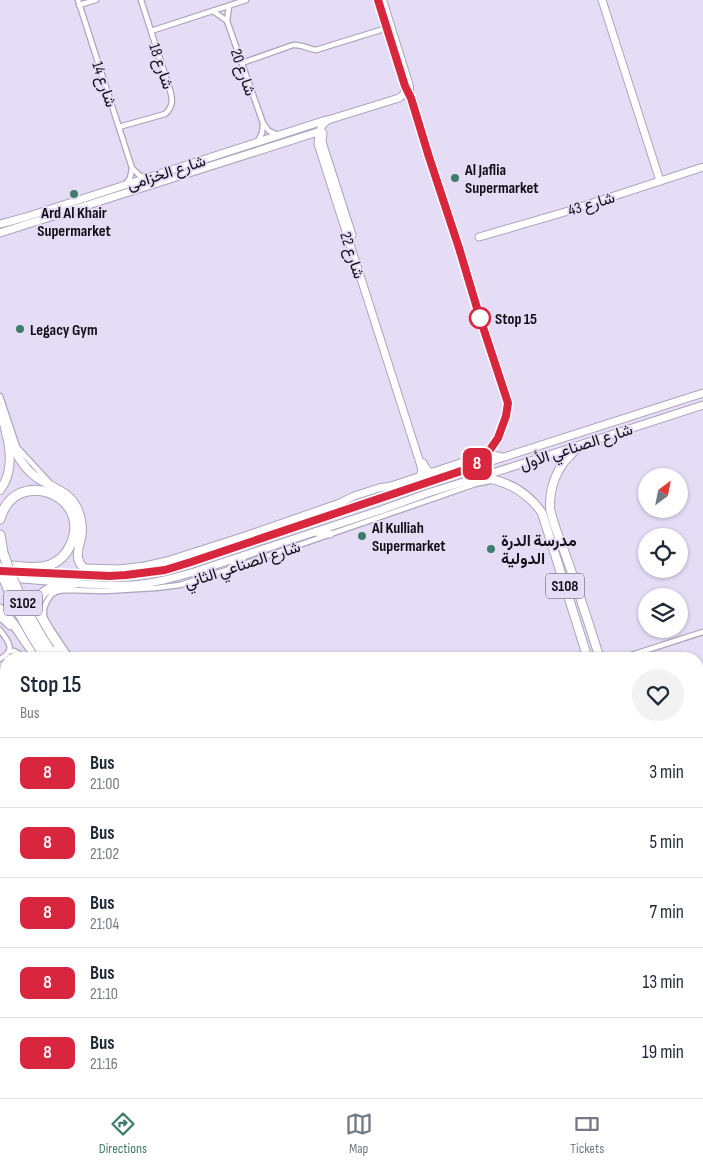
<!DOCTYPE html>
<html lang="en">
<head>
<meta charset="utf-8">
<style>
  :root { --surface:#fff; --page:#f2f2f3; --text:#1f2937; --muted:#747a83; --line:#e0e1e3; --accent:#3f7e6b }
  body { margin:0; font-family:"Sofia Sans Condensed",Vazirmatn,sans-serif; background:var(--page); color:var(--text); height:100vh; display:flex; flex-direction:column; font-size:19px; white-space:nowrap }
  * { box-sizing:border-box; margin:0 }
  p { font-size:16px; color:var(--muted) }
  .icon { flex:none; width:28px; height:28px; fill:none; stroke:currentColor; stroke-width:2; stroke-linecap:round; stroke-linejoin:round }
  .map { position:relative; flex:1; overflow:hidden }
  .side { position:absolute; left:0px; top:652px; width:704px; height:446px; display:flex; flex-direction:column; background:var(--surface); border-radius:20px 20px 0 0; box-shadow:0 1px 4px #0004 }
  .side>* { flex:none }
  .badge { padding:0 10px; border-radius:8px; font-size:18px; line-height:32px }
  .needle { width:32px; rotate:32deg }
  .fabs { position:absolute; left:638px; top:468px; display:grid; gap:10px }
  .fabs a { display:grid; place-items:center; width:50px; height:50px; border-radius:50%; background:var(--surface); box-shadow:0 1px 4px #0004; font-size:25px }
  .map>.badge { position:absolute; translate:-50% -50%; box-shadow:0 0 0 2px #fff }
  .round { display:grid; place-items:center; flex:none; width:52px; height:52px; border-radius:26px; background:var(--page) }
  .head { display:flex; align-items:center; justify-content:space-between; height:85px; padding:0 20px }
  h1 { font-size:24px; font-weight:600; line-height:38px }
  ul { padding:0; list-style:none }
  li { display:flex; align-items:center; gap:15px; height:70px; padding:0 20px; border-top:1px solid var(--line) }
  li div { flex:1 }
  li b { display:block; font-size:19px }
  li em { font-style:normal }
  li .badge { min-width:55px; font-weight:700; text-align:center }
  .tab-bar { display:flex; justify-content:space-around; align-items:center; height:70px; border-top:1px solid var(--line); background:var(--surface); font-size:14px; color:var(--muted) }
  .tab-bar a { display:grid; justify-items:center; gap:2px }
  .tab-bar .current { color:var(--accent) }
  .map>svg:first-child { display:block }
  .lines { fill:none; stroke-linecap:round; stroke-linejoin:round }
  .street-casing { stroke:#ada3bc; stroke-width:7 }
  .secondary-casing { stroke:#ada3bc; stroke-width:9 }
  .primary-casing { stroke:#ada3bc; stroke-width:10 }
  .highway-casing { stroke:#ada3bc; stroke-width:11 }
  .street { stroke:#fff; stroke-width:4.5 }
  .secondary { stroke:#fff; stroke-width:7 }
  .primary { stroke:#fff; stroke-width:8 }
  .highway { stroke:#fff; stroke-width:9 }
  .highway-bridge-casing { stroke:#ada3bc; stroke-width:11; stroke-linecap:butt }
  .highway-bridge { stroke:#fff; stroke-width:9 }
  .line-casing { stroke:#fff; stroke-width:11 }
  .line { stroke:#d7263d; stroke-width:8 }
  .poi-dot { fill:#3f7e6b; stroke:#e5dcf6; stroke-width:2 }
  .stop-dot { fill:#fff; stroke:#d7263d; stroke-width:2.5 }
  .labels { text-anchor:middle; stroke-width:4; stroke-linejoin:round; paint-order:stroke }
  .shield { fill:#e5dcf6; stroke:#524c5b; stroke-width:1 }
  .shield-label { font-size:15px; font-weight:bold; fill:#130f18 }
  .street-label { font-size:16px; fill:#130f18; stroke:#e5dcf6 }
  .poi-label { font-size:16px; font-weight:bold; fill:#130f18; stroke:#e5dcf6; text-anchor:start }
  .stop-label { font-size:16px; font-weight:bold; fill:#130f18; stroke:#e5dcf6; text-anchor:start }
</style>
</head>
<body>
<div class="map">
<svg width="703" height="1098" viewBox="0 0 703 1098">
  <rect width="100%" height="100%" fill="#e5dcf6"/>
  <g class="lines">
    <defs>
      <g id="street">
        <path d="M78,0L132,168L139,175L145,178"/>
        <path d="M79,5L96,0"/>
        <path d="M229,6L227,21L263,123L269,131L278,135"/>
        <path d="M213,11L227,21"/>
        <path d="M151,31L246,0"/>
        <path d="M242,63L293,45C302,44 308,49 316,50L387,28"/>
        <path d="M119,127L165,114C173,107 173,100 170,90L141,0"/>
        <path d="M257,143L262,133L263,124"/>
        <path d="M126,184L130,178L132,169"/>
        <path d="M0,396L17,447L50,483"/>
        <path d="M0,618L10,627"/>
        <path d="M0,630C8,641 17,650 0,659"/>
        <path d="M10,651H14L18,653V659"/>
        <path d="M71,659L51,629L44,617V608L47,601L52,594L58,591L66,590L105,591L156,588L180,585L230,569L475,484L490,481"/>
        <path d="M619,659L703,632"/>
        <path d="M0,923L6,932"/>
        <path d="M0,1006L6,1003"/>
        <path d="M119,1092L123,1098"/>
        <path d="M376,1092L380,1098"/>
        <path d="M0,1097L9,1092"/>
        <path d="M221,1098L224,1097L227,1092"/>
      </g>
      <g id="secondary">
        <path d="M602,0L660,181"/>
        <path d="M405,86C406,91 404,95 399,98L328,120L323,124L319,132L318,144L420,463L422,470L420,477"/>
        <path d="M323,133L322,142L352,235"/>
        <path d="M0,224L26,217L326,120"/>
        <path d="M0,233L321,131"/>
        <path d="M479,237L565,212L703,167"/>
        <path d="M423,463L427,470L439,478"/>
        <path d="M315,532L330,534"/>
        <path d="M86,568L119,569L145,566L167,561L248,535L340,503L354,496L379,488L391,486L487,454L502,457"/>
        <path d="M230,569L244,556"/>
        <path d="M5,571L110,576L126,575L165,570L191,563L439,478L703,393"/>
        <path d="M8,578C48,580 90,587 130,585C152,584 173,578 194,572L381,510L428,493L515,466L703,405"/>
      </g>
      <g id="primary">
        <path d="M382,0L409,86V93"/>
        <path d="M0,409C7,434 18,467 0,490"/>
        <path d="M6,433C14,449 21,466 36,477C50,487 67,490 76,506C80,513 82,523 82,532C81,544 72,558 84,568C92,573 102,572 110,576"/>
        <path d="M584,444C563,457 550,479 550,505C549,515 562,544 566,556C578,590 589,624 600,659"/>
        <path d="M479,477C505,480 527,491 542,513L588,659"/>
        <path d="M698,967L703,984"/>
        <path d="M698,1002L703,1019"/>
      </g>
      <g id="highway">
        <path d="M0,519C15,465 93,495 71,544C67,553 60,561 50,565C35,570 16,566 0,565"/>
        <path d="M0,535L3,553"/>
        <path d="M0,609L15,626L38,659"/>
        <path d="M50,650L56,659"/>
        <path d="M42,652L47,659"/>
        <path d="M65,659C54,643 20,604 49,589C57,585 66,585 75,583"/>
        <path d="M349,1092L354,1098"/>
        <path d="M365,1092L368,1098"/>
      </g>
    </defs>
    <!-- street casing -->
    <use href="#street" class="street-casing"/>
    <!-- secondary casing -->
    <use href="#secondary" class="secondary-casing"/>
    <!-- primary casing -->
    <use href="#primary" class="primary-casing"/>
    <!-- highway casing -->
    <use href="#highway" class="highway-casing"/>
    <!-- street -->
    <use href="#street" class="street"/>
    <!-- secondary -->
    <use href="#secondary" class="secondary"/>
    <!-- primary -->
    <use href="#primary" class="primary"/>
    <!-- highway -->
    <use href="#highway" class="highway"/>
    <defs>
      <g id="highway-bridge">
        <path d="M3,553C15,587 29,620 50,650"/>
        <path d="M0,568C10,598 25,626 42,652"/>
      </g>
    </defs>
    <!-- highway-bridge casing -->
    <use href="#highway-bridge" class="highway-bridge-casing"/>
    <!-- highway-bridge -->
    <use href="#highway-bridge" class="highway-bridge"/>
  </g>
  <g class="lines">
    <defs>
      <path id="line" d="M0,571L110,576L126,575L165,570L191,562L476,466L487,454L498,438L506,416L508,403L480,318L459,248L429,157L411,98L405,86L378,0"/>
    </defs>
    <!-- line casing -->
    <use href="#line" class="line-casing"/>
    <!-- line -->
    <use href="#line" class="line"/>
  </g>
  <!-- markers -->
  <g class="poi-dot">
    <circle cx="455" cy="178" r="5"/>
    <circle cx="74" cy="194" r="5"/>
    <circle cx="20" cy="329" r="5"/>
    <circle cx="362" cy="536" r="5"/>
    <circle cx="491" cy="549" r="5"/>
  </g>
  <circle class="stop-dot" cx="480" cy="318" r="10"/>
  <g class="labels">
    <!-- shield labels -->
    <g class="shield">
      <rect x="546" y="573.5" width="38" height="25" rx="4"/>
      <rect x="4" y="590.5" width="38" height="25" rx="4"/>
    </g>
    <g class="shield-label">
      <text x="565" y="591">S108</text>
      <text x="23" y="608">S102</text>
    </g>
    <!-- street labels -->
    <g class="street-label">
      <text transform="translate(162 66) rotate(72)" y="6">شارع 18</text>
      <text transform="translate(244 72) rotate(71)" y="6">شارع 20</text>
      <text transform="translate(105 84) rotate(72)" y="6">شارع 14</text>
      <text transform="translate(166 172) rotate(-18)" y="6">شارع الخزامى</text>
      <text transform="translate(591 203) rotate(-17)" y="6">شارع 43</text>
      <text transform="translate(353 255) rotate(72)" y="6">شارع 22</text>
      <text transform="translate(576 446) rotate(-18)" y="6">شارع الصناعي الأول</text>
      <text transform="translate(242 564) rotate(-18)" y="6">شارع الصناعي الثاني</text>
    </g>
    <!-- poi labels -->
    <g class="poi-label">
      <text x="465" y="175">Al Jaflia<tspan x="465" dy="18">Supermarket</tspan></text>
      <text x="74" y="218" text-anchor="middle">Ard Al Khair<tspan x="74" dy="18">Supermarket</tspan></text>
      <text x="30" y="335">Legacy Gym</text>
      <text x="372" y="533">Al Kulliah<tspan x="372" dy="18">Supermarket</tspan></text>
      <text x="501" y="546">مدرسة الدرة<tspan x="501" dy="18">الدولية</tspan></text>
    </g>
    <!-- stop labels -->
    <g class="stop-label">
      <text x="495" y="324">Stop 15</text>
    </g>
  </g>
</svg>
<div class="fabs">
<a><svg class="needle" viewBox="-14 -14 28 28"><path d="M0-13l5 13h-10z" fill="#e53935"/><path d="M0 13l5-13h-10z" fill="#747a83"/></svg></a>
<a><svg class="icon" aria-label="locate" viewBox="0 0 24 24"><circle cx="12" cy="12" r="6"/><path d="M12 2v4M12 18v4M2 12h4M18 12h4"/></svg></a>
<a><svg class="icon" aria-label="layers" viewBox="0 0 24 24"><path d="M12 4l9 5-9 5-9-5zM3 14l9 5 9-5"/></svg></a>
</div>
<b class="badge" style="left:477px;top:464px;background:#d7263d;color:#fff">8</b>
<section class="side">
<div class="head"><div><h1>Stop 15</h1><p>Bus</p></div><a class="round"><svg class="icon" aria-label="heart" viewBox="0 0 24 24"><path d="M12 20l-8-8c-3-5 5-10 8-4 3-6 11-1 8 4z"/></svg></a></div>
<ul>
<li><span class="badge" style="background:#d7263d;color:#fff">8</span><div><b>Bus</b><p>21:00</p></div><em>3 min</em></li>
<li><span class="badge" style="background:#d7263d;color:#fff">8</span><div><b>Bus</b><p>21:02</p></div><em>5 min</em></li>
<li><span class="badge" style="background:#d7263d;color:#fff">8</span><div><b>Bus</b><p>21:04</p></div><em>7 min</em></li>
<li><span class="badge" style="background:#d7263d;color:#fff">8</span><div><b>Bus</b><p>21:10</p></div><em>13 min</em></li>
<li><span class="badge" style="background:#d7263d;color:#fff">8</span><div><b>Bus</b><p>21:16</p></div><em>19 min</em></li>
</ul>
</section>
</div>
<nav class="tab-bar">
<a class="current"><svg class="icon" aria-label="directions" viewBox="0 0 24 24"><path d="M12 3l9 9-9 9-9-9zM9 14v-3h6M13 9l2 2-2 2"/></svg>Directions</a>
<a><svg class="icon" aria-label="map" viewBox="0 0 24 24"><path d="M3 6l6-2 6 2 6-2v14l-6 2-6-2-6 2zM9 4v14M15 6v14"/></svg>Map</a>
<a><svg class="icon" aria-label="tickets" viewBox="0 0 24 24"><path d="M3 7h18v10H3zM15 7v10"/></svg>Tickets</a>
</nav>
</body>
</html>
